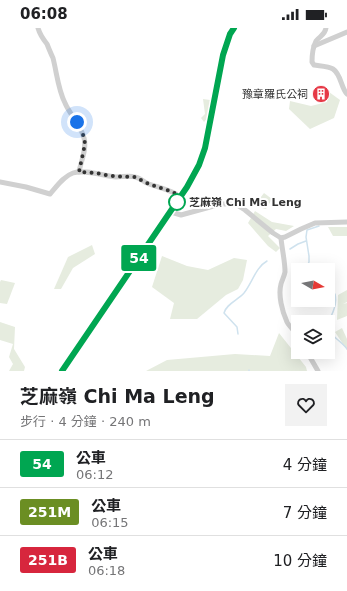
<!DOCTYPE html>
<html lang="zh-TW">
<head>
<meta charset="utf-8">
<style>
  :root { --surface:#fff; --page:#f2f2f2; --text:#202124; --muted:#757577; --line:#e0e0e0 }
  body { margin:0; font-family:"DejaVu Sans","Noto Sans TC",sans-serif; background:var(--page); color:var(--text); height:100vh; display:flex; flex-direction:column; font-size:15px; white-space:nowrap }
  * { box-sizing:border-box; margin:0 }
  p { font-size:13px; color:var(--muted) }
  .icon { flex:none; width:22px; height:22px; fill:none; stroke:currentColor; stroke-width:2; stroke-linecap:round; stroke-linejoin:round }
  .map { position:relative; height:343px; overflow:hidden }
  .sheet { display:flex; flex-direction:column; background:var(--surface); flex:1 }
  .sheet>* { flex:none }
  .badge { padding:0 8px; border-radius:3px; font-size:14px; line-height:26px }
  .needle { width:26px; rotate:99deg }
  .tools { position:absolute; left:291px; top:235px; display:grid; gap:8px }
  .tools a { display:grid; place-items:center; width:44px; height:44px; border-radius:0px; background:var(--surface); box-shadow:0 4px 16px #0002; font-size:20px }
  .you { position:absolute; width:20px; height:20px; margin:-10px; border:3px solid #fff; border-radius:50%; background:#1a73e8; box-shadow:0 0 0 6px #1a73e833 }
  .map>.badge { position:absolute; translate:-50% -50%; box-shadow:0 0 0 2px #fff }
  .round { display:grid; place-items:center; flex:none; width:42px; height:42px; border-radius:0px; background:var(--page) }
  .summary { display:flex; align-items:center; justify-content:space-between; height:68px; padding:0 20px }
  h1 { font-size:19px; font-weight:700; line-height:30px }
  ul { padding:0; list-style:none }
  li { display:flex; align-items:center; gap:12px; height:48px; padding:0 20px; border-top:1px solid var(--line) }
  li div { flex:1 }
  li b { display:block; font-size:15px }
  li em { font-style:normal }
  li .badge { min-width:44px; font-weight:700; text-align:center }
  .status { display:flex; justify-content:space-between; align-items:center; height:28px; padding:0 20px; background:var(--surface); direction:ltr }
  .status svg { height:11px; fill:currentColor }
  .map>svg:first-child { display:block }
  .green { fill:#e6ecdf }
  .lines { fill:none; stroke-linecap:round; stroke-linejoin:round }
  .stream { stroke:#cfe2ee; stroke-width:1.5 }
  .minor { stroke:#d0d0d0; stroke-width:5 }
  .secondary { stroke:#bdbdbd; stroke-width:7 }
  .line-casing { stroke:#fff; stroke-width:9 }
  .line { stroke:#00a651; stroke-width:6 }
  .walk { stroke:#333; stroke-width:4; stroke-dasharray:0 7.2 }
  .stop-dot { fill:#fff; stroke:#00a651; stroke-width:2 }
  .labels { text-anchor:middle; stroke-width:4; stroke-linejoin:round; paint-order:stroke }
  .poi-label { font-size:11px; fill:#333; stroke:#fff; text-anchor:end }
  .stop-label { font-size:11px; font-weight:bold; fill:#333; stroke:#fff; text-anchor:start }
</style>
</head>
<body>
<div class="status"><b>06:08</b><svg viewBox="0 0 49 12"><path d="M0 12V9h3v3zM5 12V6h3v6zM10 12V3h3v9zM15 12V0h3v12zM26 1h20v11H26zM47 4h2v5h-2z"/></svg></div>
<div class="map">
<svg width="347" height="343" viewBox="0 0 347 343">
  <rect width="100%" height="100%" fill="#fff"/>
  <!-- green -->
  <g class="green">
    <path d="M329,64L340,72L334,90L310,101L289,81L290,73L311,78L327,74Z"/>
    <path d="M203,71L217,73V79L204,94L201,90L205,86Z"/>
    <path d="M264,165L272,171L266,181L262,180L257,174Z"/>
    <path d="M255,183L272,194L294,198L286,203L276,201L268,208L280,220L276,224L268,218L248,195Z"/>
    <path d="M328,199H347V208H333Z"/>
    <path d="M92,217L95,226L73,240L61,261H54L68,229Z"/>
    <path d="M162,228L187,238L208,242L234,230L247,232L243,252L238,261L226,267L197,291H170L174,275L152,259Z"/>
    <path d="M1,252L15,255L7,276L0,275V254Z"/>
    <path d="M347,262V274L343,276L347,275V288L337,292L338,267Z"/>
    <path d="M0,294L15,299L14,321L25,339L24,343H9L13,336L9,329L13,316L0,312Z"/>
    <path d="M342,300L347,311V322L335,304Z"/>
    <path d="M279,305L306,339L307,343H146L167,332L235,326L270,328Z"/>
  </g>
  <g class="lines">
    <!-- stream -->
    <g class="stream">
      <path d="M290,221L298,216L306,213"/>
      <path d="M305,242L309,234V228L306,209L307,202L319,198"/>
      <path d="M328,261L335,266C336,271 336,276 334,281C332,288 326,296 329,303C334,310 342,314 347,321"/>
      <path d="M238,306L237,299L224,285C226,276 238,272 244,265C252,255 256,239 267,233"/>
      <path d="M249,343V342"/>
    </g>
    <!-- minor -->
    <g class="minor">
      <path d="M38,0C40,7 43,11 47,16C49,21 51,26 53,30C57,46 58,61 65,75C70,87 81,97 84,110C87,121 81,133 79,144"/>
      <path d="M326,0C325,7 320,8 316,13C313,19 312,28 312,34L314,37C319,38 328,38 333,41C341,46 341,60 347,66"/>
      <path d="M314,18L347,4"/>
      <path d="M0,154L26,159L50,166C57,158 64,148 73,145C85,141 104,148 116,149C122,149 129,147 135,149C140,150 144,154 149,156C160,160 171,162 181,169"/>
      <path d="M171,184L181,187L221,176H230L237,177L245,182L273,205L281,210L285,209L301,201L315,195L347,194"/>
      <path d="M281,210C282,221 285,233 285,244C284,249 282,252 281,256C278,267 282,283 287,294C289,298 295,303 298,309"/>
      <path d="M307,324L318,343"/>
    </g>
    <!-- secondary -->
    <path class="secondary" d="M62,343L187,159L196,144L205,120L223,27L230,6L234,0"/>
  </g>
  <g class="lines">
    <defs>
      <path id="line" d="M62,343L187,159L199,137L205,120L223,27L230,6L234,0"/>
    </defs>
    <!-- line casing -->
    <use href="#line" class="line-casing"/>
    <!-- line -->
    <use href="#line" class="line"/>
    <!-- walk -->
    <path class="walk" d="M77,94C81,101 84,107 85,116L79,144L96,145L110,148L135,149L149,156L173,164L181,169L177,174"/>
  </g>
  <!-- icons -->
  <defs>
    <symbol id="building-disc" viewBox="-11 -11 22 22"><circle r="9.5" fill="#e63946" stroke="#fff"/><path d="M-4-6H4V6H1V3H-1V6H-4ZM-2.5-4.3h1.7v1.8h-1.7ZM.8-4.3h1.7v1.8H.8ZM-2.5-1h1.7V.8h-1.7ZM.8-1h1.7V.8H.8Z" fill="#fff"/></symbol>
  </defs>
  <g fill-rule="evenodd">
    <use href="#building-disc" x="311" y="56" width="20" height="20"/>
  </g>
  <!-- markers -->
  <circle class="stop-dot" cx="177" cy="174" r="8"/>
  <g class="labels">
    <!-- poi labels -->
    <g class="poi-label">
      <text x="308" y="70">豫章羅氏公祠</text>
    </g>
    <!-- stop labels -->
    <g class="stop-label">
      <text x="189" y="178">芝麻嶺 Chi Ma Leng</text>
    </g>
  </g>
</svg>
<div class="tools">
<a><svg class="needle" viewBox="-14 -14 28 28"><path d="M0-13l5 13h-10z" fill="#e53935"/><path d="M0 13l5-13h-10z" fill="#757577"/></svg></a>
<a><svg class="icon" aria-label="layers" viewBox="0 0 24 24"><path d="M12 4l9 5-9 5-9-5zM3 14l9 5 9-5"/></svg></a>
</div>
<div class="you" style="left:77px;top:94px"></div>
<b class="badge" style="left:139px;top:230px;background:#00a651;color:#fff">54</b>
</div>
<section class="sheet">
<div class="summary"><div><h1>芝麻嶺 Chi Ma Leng</h1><p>步行 · 4 分鐘 · 240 m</p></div><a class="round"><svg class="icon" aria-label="heart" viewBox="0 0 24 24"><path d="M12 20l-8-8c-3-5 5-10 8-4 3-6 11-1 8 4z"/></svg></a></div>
<ul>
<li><span class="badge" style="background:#00a651;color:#fff">54</span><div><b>公車</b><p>06:12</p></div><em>4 分鐘</em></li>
<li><span class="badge" style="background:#6b8e23;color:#fff">251M</span><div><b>公車</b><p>06:15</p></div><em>7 分鐘</em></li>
<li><span class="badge" style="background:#d7263d;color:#fff">251B</span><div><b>公車</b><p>06:18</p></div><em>10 分鐘</em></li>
</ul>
</section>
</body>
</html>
